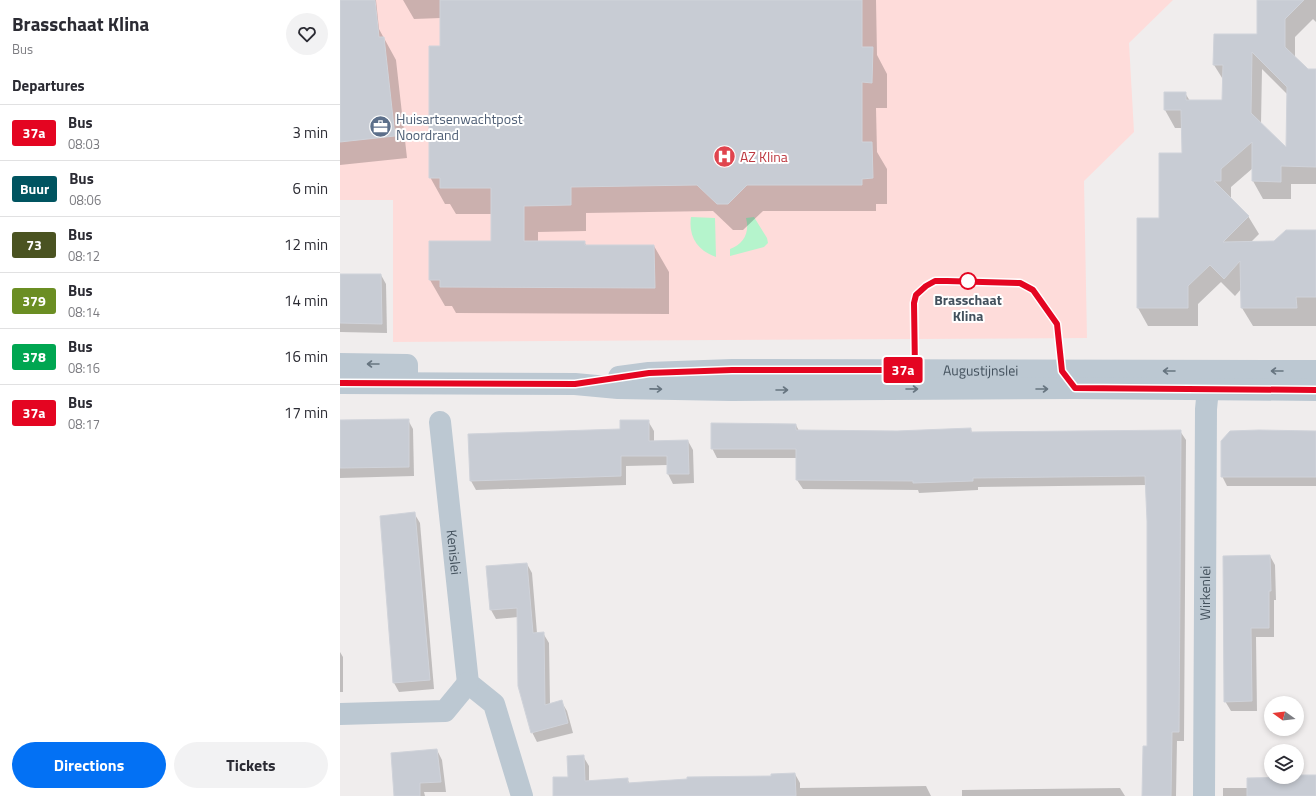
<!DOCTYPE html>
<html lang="en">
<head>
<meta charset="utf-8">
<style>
  :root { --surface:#fff; --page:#f2f2f3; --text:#2b2b33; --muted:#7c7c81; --line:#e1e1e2; --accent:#0371f4 }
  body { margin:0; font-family:"Titillium Web",sans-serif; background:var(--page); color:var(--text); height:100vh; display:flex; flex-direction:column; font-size:15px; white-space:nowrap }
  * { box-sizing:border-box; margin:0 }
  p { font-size:13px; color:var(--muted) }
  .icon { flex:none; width:22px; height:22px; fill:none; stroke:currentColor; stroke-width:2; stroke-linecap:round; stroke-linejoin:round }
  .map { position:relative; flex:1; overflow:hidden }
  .panel { display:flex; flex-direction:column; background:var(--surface); width:340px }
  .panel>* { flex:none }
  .badge { padding:0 8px; border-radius:3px; font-size:14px; line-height:26px }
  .needle { width:26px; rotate:285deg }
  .tools { position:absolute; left:924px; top:696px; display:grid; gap:8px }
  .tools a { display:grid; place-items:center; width:40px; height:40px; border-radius:50%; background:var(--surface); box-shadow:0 2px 6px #0003; font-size:20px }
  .map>.badge { position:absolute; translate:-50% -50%; box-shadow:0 0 0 2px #fff }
  h2 { padding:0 12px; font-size:15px; line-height:36px }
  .round { display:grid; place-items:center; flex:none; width:42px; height:42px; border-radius:21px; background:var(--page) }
  .head { display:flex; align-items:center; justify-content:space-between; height:68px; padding:0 12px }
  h1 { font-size:19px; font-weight:700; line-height:30px }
  .primary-button { display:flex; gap:8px; margin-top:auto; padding:8px 12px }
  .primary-button a { flex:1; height:46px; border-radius:24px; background:var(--accent); color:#fff; font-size:16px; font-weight:700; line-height:46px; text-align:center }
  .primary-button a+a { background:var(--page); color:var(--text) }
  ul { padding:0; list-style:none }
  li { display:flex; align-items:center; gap:12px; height:56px; padding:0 12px; border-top:1px solid var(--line) }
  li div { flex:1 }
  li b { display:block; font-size:15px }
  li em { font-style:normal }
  li .badge { min-width:44px; font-weight:700; text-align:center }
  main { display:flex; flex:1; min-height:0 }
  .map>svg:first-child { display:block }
  .medical { fill:#fedcda }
  .green { fill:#b5f4cc }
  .shadow { fill:#0003; fill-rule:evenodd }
  .building { fill:#c8ccd4; stroke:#d0d3da; fill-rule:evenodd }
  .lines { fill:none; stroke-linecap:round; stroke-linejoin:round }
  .minor { stroke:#bcc8d2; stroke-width:22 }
  .tertiary { stroke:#bcc8d2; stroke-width:22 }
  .oneway { stroke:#677580 }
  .line-casing { stroke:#fff; stroke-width:9 }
  .line { stroke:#e40521; stroke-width:6 }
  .stop-dot { fill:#fff; stroke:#e40521; stroke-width:2 }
  .labels { text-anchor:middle; stroke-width:4; stroke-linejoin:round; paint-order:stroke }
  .service-label { font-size:14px; fill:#4e5e75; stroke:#fff; text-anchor:start }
  .health-label { font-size:14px; fill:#be3a42; stroke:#fff; text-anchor:start }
  .stop-label { font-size:14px; font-weight:bold; fill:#43515d; stroke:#fff }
  .street-label { font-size:14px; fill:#43515d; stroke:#fff }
</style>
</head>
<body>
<main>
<section class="panel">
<div class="head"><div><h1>Brasschaat Klina</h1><p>Bus</p></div><a class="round"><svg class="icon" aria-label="heart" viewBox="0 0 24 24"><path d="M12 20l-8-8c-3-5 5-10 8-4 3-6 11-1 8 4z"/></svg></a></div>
<h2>Departures</h2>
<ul>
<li><span class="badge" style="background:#e40521;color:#fff">37a</span><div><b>Bus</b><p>08:03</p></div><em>3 min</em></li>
<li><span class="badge" style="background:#005460;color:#fff">Buur</span><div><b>Bus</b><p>08:06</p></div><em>6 min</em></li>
<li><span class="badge" style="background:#4a5321;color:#fff">73</span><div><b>Bus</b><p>08:12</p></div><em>12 min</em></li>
<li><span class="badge" style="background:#6b8e23;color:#fff">379</span><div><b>Bus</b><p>08:14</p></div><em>14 min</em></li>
<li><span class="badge" style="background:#00a651;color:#fff">378</span><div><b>Bus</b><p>08:16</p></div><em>16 min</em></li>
<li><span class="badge" style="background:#e40521;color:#fff">37a</span><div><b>Bus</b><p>08:17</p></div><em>17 min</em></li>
</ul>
<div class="primary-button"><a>Directions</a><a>Tickets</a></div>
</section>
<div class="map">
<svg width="976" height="796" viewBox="0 0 976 796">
  <rect width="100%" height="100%" fill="#f0eded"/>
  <!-- medical -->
  <path class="medical" d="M0,0H833L789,43L794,132L744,181L747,338L53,342V200H0Z"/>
  <!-- green -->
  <g class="green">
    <path d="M351,217L375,218L376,257C358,251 348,237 351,217Z"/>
    <path d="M414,217L427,238L428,243L424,247L390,256V249C404,244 410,232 406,218Z"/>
  </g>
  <!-- shadow -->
  <g class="shadow">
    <path d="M0,0H36L39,29L56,60L67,158L0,165Z"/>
    <path d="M63,0H536L537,55L547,74V108H536L537,152L547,169V204H536V211H423L403,230H393L373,211L246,213V231L198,232V242H244L247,246H314L329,272V314L116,313L112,306H105L90,280L152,242V214H116L110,204H105L90,177L101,47V18L74,19Z"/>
    <path d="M918,0H976V22L973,19L955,37V57L976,76V184H951V199H923L913,181V168L891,187V199L908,216L919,234L910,243L935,242L976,231V326H913L902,308V288L895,296L881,282L858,304V326H808L798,308L820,219L843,154L842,128H835L825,110L845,93L850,101H883L884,81L874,65L875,35H918ZM922,69L948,95L947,149L921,124Z"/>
    <path d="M0,275H41L46,284L47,333L0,332Z"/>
    <path d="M68,420L73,429L74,476L0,478V421Z"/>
    <path d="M308,421L314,431V442L348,441L353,450L354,483L333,484L328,474V465L286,466V485L136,490L131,481Z"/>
    <path d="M456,425L459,431L557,432L631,429L632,433L840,431L846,440L844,741H837L836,796H803L808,747V711L807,485L638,487V490L579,493L578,490L463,489L457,480V458H377L372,448Z"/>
    <path d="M976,432V486H887L882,476Z"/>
    <path d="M74,513L80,523L94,689L59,692L54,683Z"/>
    <path d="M930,556L935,565L936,600H934V637H916L917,711H891L885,701Z"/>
    <path d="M187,564L192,573L197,633H203L209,643L210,704L221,701L227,711L233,733L197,742L192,732L178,617L156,619L151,610Z"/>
    <path d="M0,652L3,657V692H0Z"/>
    <path d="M97,750L102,760L106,792H84L85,796H55Z"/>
    <path d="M243,756L249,766V781L287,779L290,784L432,777L455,774L460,783V788L586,786L591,796H214Z"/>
    <path d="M976,776V796H883V788H908V779Z"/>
    <path d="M780,788L785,796H622V790Z"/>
  </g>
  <!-- building -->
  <g class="building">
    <path d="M0,0H35L39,37H44L55,136L0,142Z"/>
    <path d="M100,0H522V47H533L532,83L522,82V142H532L533,178L522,179V185H407L388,204H377L357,185L231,187V205L184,206V241H245V245H314L315,288L100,287V280H89V241H151V188H100V178H89V46H100Z"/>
    <path d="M917,0H964L945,19V47L968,69H976V167L941,166V182L912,181V142L881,169V181H874L909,216L883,242L934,241L946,230H976V297H956L957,308H901L900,261L884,279L870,265L848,286V308H797V218H819V153H842L841,110H824V92H846V100H882L883,65H873L874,34H917ZM912,52L947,87L946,147L911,113Z"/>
    <path d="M0,274H41L42,324L0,323Z"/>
    <path d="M69,419V467L0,468V420Z"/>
    <path d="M280,420H309V441L348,440L349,474H327V456H281V476L130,481L128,434L280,429Z"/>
    <path d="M371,423L456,424V430L557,431L631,428V432L841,430L839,732H832L831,796H802L803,746H807V521L805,476L633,478V481L573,483V481L456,480V449H371Z"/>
    <path d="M919,430L976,431V477H881V441L890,431Z"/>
    <path d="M75,512L90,680L53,683L40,516Z"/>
    <path d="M930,555L931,591H929V628H911L912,701L884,702L883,556Z"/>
    <path d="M187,563L193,633L204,632L205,705L222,700L228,723L191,733L178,686L177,608L150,610L146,566Z"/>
    <path d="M97,749L101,782L80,783V796H54L51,753Z"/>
    <path d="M244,755L245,781L288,778V783L347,779V777L431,776V774L455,773L456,796H213V777H228L227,756Z"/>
    <path d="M957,775H976V796H907V778L957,777Z"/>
  </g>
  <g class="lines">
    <!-- minor -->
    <g class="minor">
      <path d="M0,364L67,365V383"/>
      <path id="s1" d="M100,422L128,683L154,704L182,796"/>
      <path d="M0,714L105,711L128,683"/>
      <path id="s2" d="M864,796L866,409L868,389"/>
    </g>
    <!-- tertiary -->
    <g class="tertiary">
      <path id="s3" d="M279,377L309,373L392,370L976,371"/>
      <path d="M0,383L235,384L278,388L392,390L735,388L976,390"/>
    </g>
  </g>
  <!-- one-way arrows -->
  <defs><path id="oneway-shaft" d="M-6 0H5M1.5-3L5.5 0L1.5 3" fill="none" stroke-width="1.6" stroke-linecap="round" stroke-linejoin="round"/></defs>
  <g class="oneway">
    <use href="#oneway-shaft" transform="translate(33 364) rotate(-180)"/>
    <use href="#oneway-shaft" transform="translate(829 371) rotate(-180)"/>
    <use href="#oneway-shaft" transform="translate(937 371) rotate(180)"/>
    <use href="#oneway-shaft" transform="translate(316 389) rotate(1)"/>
    <use href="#oneway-shaft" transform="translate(572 389)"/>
    <use href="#oneway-shaft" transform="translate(702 389)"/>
    <use href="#oneway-shaft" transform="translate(442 390)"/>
  </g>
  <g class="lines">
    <defs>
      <path id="line" d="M0,383L235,384L309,373L392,370H575L574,303L576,295L586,286L595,281H607L680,283L693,290L717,324L722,371L735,388L976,390"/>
    </defs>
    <!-- line casing -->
    <use href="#line" class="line-casing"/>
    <!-- line -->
    <use href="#line" class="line"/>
  </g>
  <!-- icons -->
  <defs>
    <symbol id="office-disc" viewBox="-11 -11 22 22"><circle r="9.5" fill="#5c6f8a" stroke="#fff"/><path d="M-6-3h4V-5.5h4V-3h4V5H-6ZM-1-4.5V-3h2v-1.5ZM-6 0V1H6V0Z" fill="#fff"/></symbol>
    <symbol id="hospital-disc" viewBox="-11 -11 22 22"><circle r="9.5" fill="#e0444e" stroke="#fff"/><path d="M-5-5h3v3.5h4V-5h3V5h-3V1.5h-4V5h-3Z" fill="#fff"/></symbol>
  </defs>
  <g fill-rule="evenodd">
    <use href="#office-disc" x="28" y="114" width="25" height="25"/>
    <use href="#hospital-disc" x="372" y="144" width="25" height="25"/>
  </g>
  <!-- markers -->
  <circle class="stop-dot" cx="628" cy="281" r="8"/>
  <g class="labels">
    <!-- service labels -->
    <g class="service-label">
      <text x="56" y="124">Huisartsenwachtpost<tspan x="56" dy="16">Noordrand</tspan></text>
    </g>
    <!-- health labels -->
    <g class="health-label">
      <text x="400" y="162">AZ Klina</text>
    </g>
    <!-- stop labels -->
    <g class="stop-label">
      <text x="628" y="305">Brasschaat<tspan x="628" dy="16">Klina</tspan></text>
    </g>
    <!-- street labels -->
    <g class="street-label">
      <text dy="5" stroke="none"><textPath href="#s3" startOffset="362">Augustijnslei</textPath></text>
      <text dy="5" stroke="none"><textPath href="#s1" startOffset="131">Kenislei</textPath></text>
      <text dy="5" stroke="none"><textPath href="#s2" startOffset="203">Wirkenlei</textPath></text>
    </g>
  </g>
</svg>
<div class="tools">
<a><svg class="needle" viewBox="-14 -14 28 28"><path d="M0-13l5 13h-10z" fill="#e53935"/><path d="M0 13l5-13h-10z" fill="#7c7c81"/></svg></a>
<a><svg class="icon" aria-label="layers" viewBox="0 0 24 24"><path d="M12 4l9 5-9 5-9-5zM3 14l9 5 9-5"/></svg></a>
</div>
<b class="badge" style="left:563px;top:370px;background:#e40521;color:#fff">37a</b>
</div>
</main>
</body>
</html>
